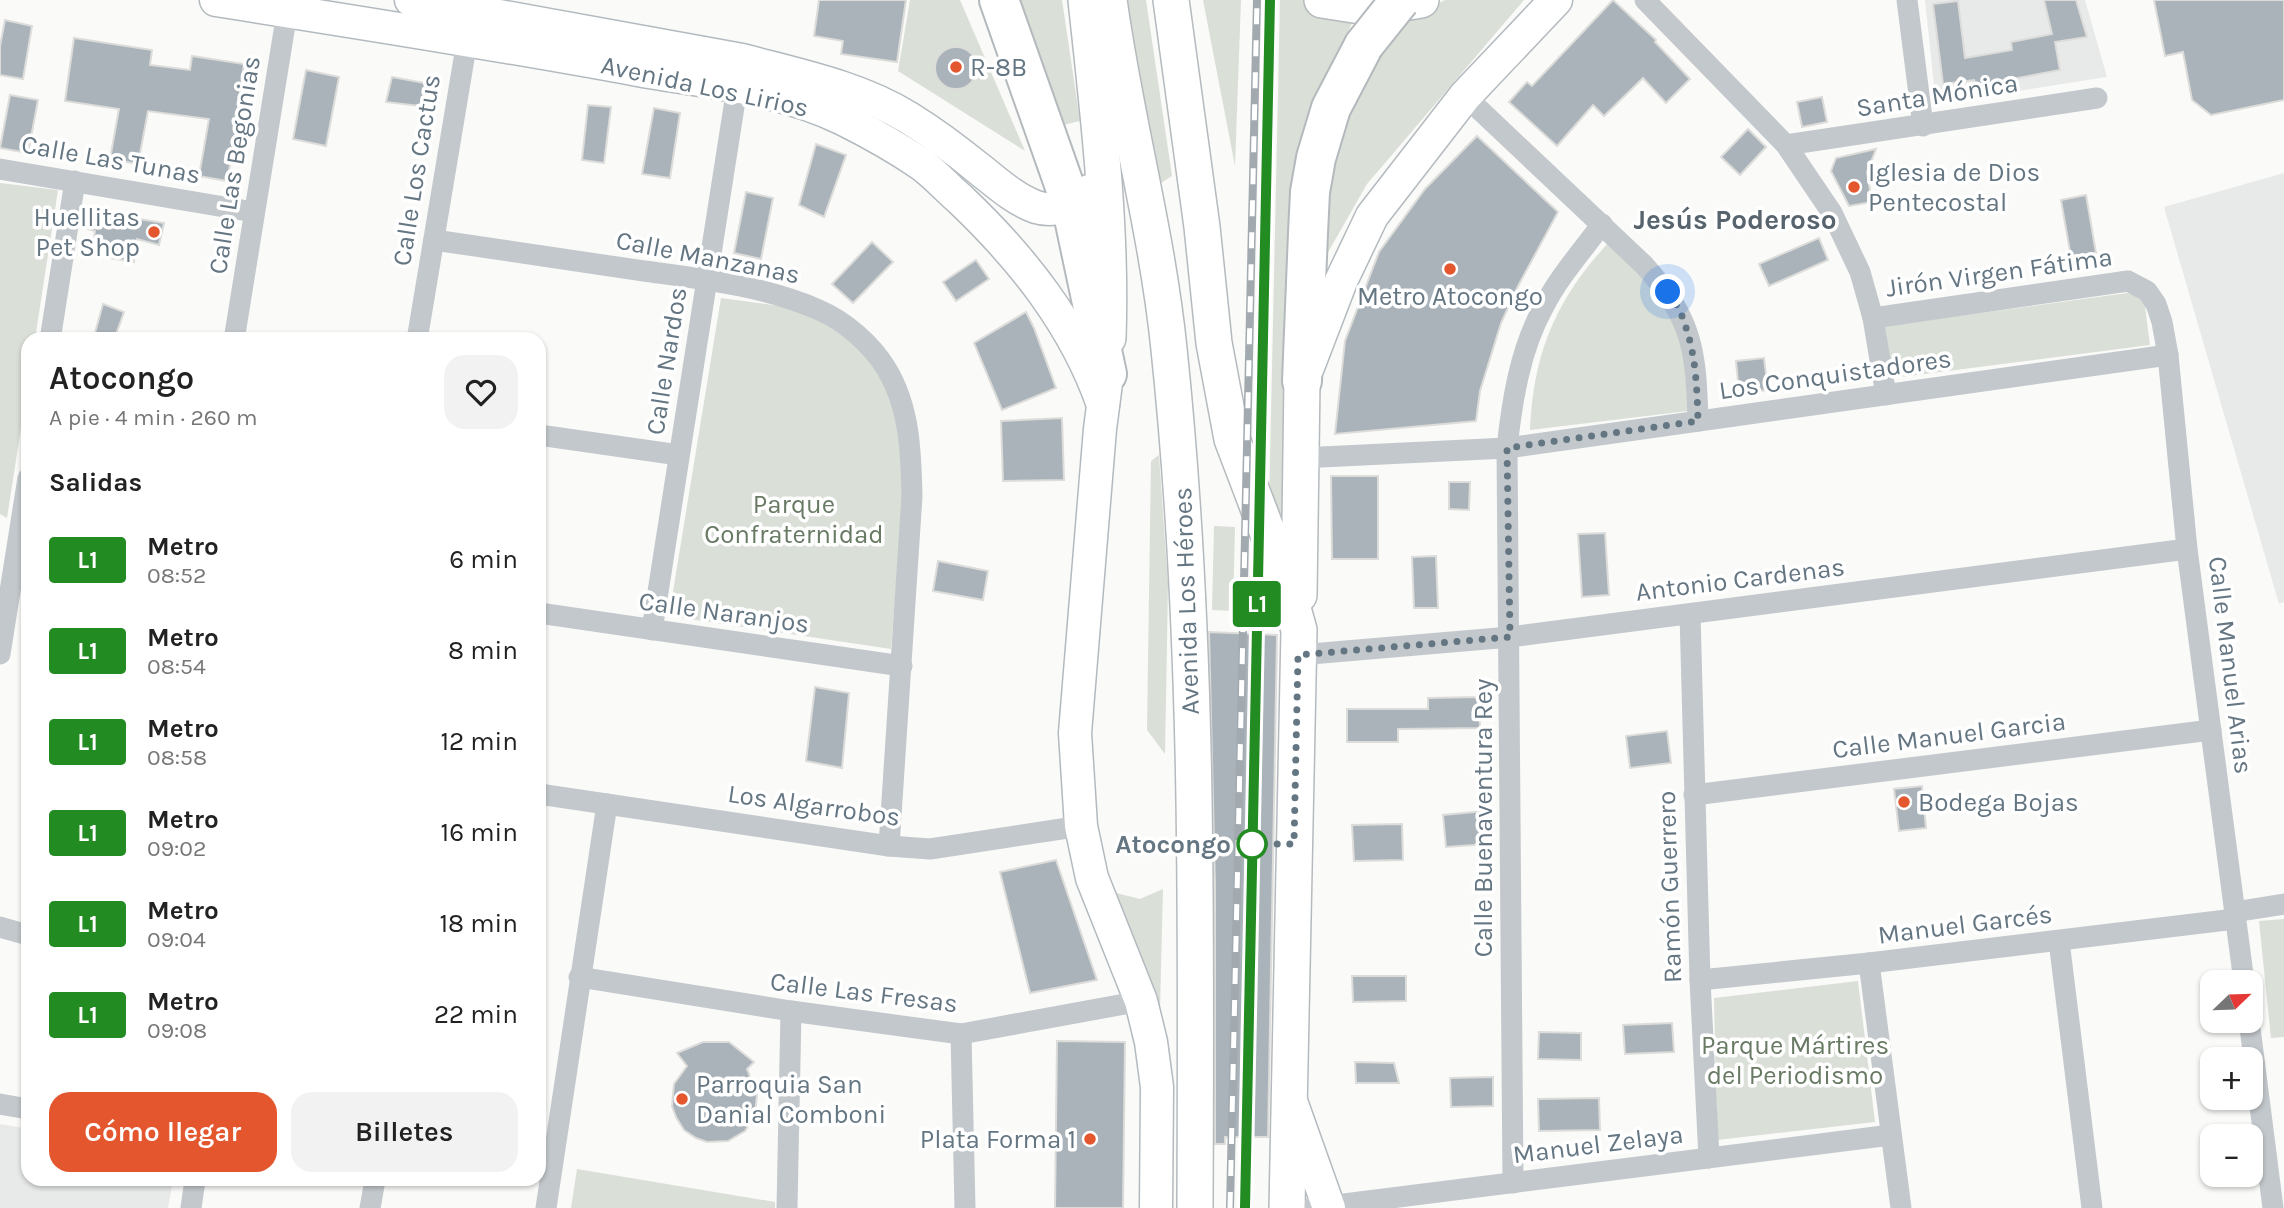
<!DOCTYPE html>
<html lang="es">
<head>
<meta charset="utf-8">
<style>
  :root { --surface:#fff; --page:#f2f2f2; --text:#222; --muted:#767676; --accent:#e4572e }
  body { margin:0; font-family:Karla,sans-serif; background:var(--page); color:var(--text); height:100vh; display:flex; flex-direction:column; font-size:26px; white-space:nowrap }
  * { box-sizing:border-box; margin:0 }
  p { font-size:23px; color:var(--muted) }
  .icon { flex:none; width:38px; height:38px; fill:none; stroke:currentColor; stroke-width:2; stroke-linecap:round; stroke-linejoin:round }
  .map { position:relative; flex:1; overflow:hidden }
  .side { position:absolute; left:21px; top:332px; width:525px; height:854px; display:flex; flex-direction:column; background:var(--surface); border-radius:21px; box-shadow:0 2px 5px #0004 }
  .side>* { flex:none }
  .badge { padding:0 14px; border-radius:5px; font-size:24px; line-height:46px }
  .needle { width:46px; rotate:67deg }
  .controls { position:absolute; left:2200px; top:970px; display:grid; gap:14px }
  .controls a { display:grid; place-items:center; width:63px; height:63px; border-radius:14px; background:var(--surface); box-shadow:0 2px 5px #0004; font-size:35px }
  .you { position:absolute; width:35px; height:35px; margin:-18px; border:5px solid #fff; border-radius:50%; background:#1a73e8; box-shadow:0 0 0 10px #1a73e833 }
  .map>.badge { position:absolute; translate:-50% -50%; box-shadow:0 0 0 4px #fff }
  h2 { padding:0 28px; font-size:26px; line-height:63px }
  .round { display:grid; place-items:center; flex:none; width:74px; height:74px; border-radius:21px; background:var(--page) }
  .summary { display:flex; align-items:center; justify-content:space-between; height:119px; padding:0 28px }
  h1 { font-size:33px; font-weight:600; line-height:52px }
  .action { display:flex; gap:14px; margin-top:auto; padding:14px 28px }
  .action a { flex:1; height:80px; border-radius:21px; background:var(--accent); color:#fff; font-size:28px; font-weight:600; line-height:80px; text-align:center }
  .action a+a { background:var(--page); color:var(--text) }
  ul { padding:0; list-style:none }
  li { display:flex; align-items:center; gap:21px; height:91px; padding:0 28px }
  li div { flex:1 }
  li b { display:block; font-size:26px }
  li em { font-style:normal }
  li .badge { min-width:77px; font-weight:700; text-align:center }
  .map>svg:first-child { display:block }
  .built { fill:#e8e9e9 }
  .green { fill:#dadfd7 }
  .building { fill:#aab3b9; stroke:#dcdcda; stroke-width:2 }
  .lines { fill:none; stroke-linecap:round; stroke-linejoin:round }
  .secondary-casing { stroke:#b3babf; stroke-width:35 }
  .primary-casing { stroke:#b5babe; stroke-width:38 }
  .highway-casing { stroke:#b4b9bd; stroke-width:42 }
  .street { stroke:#c3c8cc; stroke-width:21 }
  .secondary { stroke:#fff; stroke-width:32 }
  .primary { stroke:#fff; stroke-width:35 }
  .highway { stroke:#fff; stroke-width:38 }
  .rail-casing { stroke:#a2aab0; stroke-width:8 }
  .rail { stroke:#fff; stroke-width:5; stroke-dasharray:16; stroke-linecap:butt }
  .highway-bridge-casing { stroke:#b4b9bd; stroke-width:42; stroke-linecap:butt }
  .highway-bridge { stroke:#fff; stroke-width:38 }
  .line-casing { stroke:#fff; stroke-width:16 }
  .line { stroke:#228b22; stroke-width:10 }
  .walk { stroke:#657683; stroke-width:7; stroke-dasharray:0 12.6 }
  .poi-dot { fill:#e4572e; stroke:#fff; stroke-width:2.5 }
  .stop-dot { fill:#fff; stroke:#228b22; stroke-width:3.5 }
  .labels { text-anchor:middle; stroke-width:7; stroke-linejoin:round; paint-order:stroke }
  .poi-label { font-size:26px; fill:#657683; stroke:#fff; text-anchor:start }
  .street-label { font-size:26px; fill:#657683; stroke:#fff }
  .park-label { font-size:26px; fill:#687a64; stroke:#fff }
  .stop-label { font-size:26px; font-weight:bold; fill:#657683; stroke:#fff; text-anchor:end }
  .neighbourhood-label { font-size:28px; font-weight:bold; fill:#57646e; stroke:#fff }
</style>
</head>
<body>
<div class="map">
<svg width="2284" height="1208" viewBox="0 0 2284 1208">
  <rect width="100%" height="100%" fill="#fafaf8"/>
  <!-- built -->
  <g class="built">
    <path d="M1925,0H2085L2107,77L1936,104Z"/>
    <path d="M2284,173V602L2279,604L2164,207Z"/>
    <path d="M0,1124L28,1129V1180H173L168,1208H0Z"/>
  </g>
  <!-- green -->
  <g class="green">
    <path d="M910,0H960L1025,151L898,71Z"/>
    <path d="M1009,0H1062L1080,121L1059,126Z"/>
    <path d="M1121,0H1146L1172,176L1161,183Z"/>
    <path d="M1203,0H1241L1235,166Z"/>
    <path d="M1280,0H1305L1356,15L1335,58L1289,518L1269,507Z"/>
    <path d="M1445,0H1524L1367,184L1327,254L1320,256L1333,116L1404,20Z"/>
    <path d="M0,183L58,190L35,339L28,340V383L7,518L0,514Z"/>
    <path d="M1611,240L1668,310L1684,352L1688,411L1530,430C1533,352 1557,297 1611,240Z"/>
    <path d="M2127,293L2137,295L2145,306L2150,345L1893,378L1885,326Z"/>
    <path d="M721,298L787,307L805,312L853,340L878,371L895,408L905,476L891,649L669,616Z"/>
    <path d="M1159,455L1168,584L1165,754L1147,730L1151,461Z"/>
    <path d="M1214,526L1235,527L1233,611L1212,610Z"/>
    <path d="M1163,889L1160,1009L1112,892L1140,899Z"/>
    <path d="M2284,919V1037L2271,1038L2259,921Z"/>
    <path d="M1858,981L1875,1122L1717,1140L1714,998Z"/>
    <path d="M577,1169L775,1202V1208H571Z"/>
  </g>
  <!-- building -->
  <g class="building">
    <path d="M819,0H906L897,62L841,54L843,41L814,36Z"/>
    <path d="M1613,0L1656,40L1655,42L1690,79L1666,103L1643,78L1604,116L1593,105L1557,146L1509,102L1527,82L1532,86Z"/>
    <path d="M2044,0H2076L2087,37L2055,42L2060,70L1975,86L1974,80L1943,84L1933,4L1958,1L1965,58L2012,50L2011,42L2052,34Z"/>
    <path d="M2154,0H2284V100L2211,115L2192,100L2183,52L2165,56Z"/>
    <path d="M5,20L32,26L23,79L0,75V46Z"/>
    <path d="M74,38L152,50L150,65L190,70L192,56L244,64L235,128H237L227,181L199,176L209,119L148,111L138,164L110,159L119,109L65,101Z"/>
    <circle cx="956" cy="68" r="21"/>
    <path d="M306,70L339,77L326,146L293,139Z"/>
    <path d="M392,77L430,84L428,107L386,102Z"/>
    <path d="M10,95L38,100L28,153L0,148Z"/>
    <path d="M1822,97L1827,122L1802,127L1797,102Z"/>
    <path d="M588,105L611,107L604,163L582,160Z"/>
    <path d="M654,108L680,113L670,178L642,174Z"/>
    <path d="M1748,129L1766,147L1740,175L1721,157Z"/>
    <path d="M1477,136L1558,212L1518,286L1501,323L1480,391L1476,421L1335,434L1345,341L1379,252L1425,189Z"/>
    <path d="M816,144L846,155L824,217L799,205Z"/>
    <path d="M1876,149L1867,172L1872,202L1849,206L1831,171L1836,158Z"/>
    <path d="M746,192L773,198L761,259L734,253Z"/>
    <path d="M2086,195L2097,259L2072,263L2061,200Z"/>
    <path d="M90,211L164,223L159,245L137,239L134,262L92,255L95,231L88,229Z"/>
    <path d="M1819,238L1828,260L1769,286L1759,264Z"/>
    <path d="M872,242L893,262L853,303L832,284Z"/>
    <path d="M976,260L989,279L956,301L943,282Z"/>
    <path d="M103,304L124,312L114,340H93Z"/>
    <path d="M1026,312L1034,328L1056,388L1002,410L974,343Z"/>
    <path d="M1764,358L1768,390L1739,393L1736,361Z"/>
    <path d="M1062,418L1064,480L1003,481L1001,421Z"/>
    <path d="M1331,476H1378V559H1332Z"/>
    <path d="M1449,482H1470L1469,510L1449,509Z"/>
    <path d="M1605,533L1609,595L1582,597L1578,534Z"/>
    <path d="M1436,556L1438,608H1414L1412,557Z"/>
    <path d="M938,561L988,571L983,600L933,591Z"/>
    <path d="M1209,632L1277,635L1268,1137H1225V1144H1215V885Z"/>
    <path d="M815,687L849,693L842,768L806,761Z"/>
    <path d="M1479,697L1480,728L1398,729V742H1347V709H1428V698Z"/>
    <path d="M1667,731L1671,763L1630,768L1626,736Z"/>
    <path d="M1922,786L1926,828L1899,831L1894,789Z"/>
    <path d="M1485,811L1488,844L1446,847L1443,815Z"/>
    <path d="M1402,824L1403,860L1354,861L1352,825Z"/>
    <path d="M1056,860L1097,980L1030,993L1000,872Z"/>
    <path d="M1352,976H1406V1001L1353,1002Z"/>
    <path d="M1672,1023L1674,1052L1625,1054L1623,1025Z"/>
    <path d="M1539,1032L1581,1033V1060L1538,1059Z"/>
    <path d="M1057,1041L1125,1042L1123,1208H1055Z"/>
    <path d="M703,1042H729L754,1062L747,1069L757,1094L755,1115L745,1131L728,1141L707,1142L696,1138L684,1130L676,1117L672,1106L674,1084L687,1066L677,1053Z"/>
    <path d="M1355,1062L1394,1063L1399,1083H1356Z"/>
    <path d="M1493,1077V1106L1451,1107L1450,1078Z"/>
    <path d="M1599,1098L1600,1130L1539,1131L1538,1099Z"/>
  </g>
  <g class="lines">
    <defs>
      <g id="secondary">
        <path d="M216,0C357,22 498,44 638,70C706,82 780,88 843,119C869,132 896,147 921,164C935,174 947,188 960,199C1021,257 1075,324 1103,405"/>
        <path d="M411,0L742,60C798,75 859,87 909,118C933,133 956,150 978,168C996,182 1014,199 1036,207C1055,213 1076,204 1089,191"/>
        <path d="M1308,367L1341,281L1372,216L1465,96L1556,0"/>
        <path d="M1106,383L1100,429L1075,733L1081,826L1092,878L1141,1001L1151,1042L1157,1087L1156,1208"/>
        <path d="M1292,1104L1329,1208"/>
      </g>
      <g id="primary">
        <path d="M1086,0C1098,112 1112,226 1108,338"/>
        <path d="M1109,0C1125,117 1157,231 1169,349C1199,634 1196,921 1195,1208"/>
        <path d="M1171,0L1202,227L1214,343L1232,439L1283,573L1299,630L1287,1208"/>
        <path d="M1322,0L1373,8L1421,0"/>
        <path d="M1299,595L1302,381"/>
      </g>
      <g id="highway">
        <path d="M999,0L1071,204L1107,374"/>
        <path d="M1302,381L1308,233L1310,192L1316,158L1331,108L1364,45"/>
      </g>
    </defs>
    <!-- secondary casing -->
    <use href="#secondary" class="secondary-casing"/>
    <!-- primary casing -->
    <use href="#primary" class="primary-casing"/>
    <!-- highway casing -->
    <use href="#highway" class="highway-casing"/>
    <!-- street -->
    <g class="street">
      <path d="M1645,0L1786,145L1832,213L1860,272L1873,318L1886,395"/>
      <path d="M1907,0L1923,126"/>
      <path d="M1465,96L1644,265C1693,320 1696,350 1698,421"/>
      <path d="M1786,145L2097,98"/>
      <path d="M0,169L254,212"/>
      <path d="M434,240C504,250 574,260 644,271C702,279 765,286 819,310C845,321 871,344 886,368C910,407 911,452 912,496L889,846"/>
      <path d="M1873,318L2128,281L2147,291L2156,304L2162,322L2168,355L2187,549L2244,982"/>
      <path d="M50,340L75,181"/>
      <path d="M234,340L289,0"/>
      <path d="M417,340L469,29"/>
      <path d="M539,435L679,455"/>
      <path d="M1301,458L1507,448L2168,355"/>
      <path d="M539,613L902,666"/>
      <path d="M1690,614L1700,980L1709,1158"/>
      <path d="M652,630L739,75"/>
      <path d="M0,654L28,478"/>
      <path d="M1299,655L1510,637L2187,549"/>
      <path d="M539,794L889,846L930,849L1081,826"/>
      <path d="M1694,795L2211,730"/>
      <path d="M2234,912L2284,904"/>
      <path d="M0,927L28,935"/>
      <path d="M2059,941L2092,1208"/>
      <path d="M1869,963L1901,1208"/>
      <path d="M579,977L791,1011L961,1034L1141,1001"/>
      <path d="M1700,980L1869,963L2235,919"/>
      <path d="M2249,1020L2273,1208"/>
      <path d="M961,1034L965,1208"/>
      <path d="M0,1104L28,1109"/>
      <path d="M1513,1183L1507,448C1512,401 1520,350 1543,308C1558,278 1582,251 1602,224"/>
      <path d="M191,1208L195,1180"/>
      <path d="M370,1208L375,1180"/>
      <path d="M546,1208L607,804"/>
      <path d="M787,1208L791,1011"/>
      <path d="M1312,1208L1891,1135"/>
    </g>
    <!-- secondary -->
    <use href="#secondary" class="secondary"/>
    <!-- primary -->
    <use href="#primary" class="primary"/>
    <!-- highway -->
    <use href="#highway" class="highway"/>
    <defs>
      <g id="rail">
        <path d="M1230,1208L1257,0"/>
        <path d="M1245,1208L1270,0"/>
      </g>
    </defs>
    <!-- rail casing -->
    <use href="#rail" class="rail-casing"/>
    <!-- rail -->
    <use href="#rail" class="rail"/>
    <defs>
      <path id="highway-bridge" d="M1364,45L1400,0"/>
    </defs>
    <!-- highway-bridge casing -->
    <use href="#highway-bridge" class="highway-bridge-casing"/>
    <!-- highway-bridge -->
    <use href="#highway-bridge" class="highway-bridge"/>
  </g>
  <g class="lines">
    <defs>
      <path id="line" d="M1245,1208L1270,0"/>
    </defs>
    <!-- line casing -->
    <use href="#line" class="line-casing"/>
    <!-- line -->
    <use href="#line" class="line"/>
    <!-- walk -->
    <path class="walk" d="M1252,844H1294L1298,655L1510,637L1507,448L1698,421C1697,388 1696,354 1684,322C1681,311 1674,301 1668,292"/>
  </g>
  <!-- markers -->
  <g class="poi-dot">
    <circle cx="956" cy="67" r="7"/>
    <circle cx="1854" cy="187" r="7"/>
    <circle cx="154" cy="232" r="7"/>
    <circle cx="1450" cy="269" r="7"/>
    <circle cx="1904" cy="802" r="7"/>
    <circle cx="682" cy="1099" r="7"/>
    <circle cx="1090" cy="1139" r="7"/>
  </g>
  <circle class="stop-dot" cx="1252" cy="844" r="14"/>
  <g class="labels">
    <!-- poi labels -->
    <g class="poi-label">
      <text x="970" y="76">R-8B</text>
      <text x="1868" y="181">Iglesia de Dios<tspan x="1868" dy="30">Pentecostal</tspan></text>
      <text x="140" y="226" text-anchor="end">Huellitas<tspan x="140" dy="30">Pet Shop</tspan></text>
      <text x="1450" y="305" text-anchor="middle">Metro Atocongo</text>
      <text x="1918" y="811">Bodega Bojas</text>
      <text x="696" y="1093">Parroquia San<tspan x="696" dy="30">Danial Comboni</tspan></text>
      <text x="1076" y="1148" text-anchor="end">Plata Forma 1</text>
    </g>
    <!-- street labels -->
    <g class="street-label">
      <text transform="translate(705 86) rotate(12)" y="9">Avenida Los Lirios</text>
      <text transform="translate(1937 95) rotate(-9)" y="9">Santa Mónica</text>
      <text transform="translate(111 159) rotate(10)" y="9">Calle Las Tunas</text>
      <text transform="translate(234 165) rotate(-81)" y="9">Calle Las Begonias</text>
      <text transform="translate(416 170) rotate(-81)" y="9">Calle Los Cactus</text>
      <text transform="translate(708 257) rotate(11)" y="9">Calle Manzanas</text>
      <text transform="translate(1999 272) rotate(-8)" y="9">Jirón Virgen Fátima</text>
      <text transform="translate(666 361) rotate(-81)" y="9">Calle Nardos</text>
      <text transform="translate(1835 374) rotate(-8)" y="9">Los Conquistadores</text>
      <text transform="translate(1740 579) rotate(-7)" y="9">Antonio Cardenas</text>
      <text transform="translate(1186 601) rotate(-92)" y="9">Avenida Los Héroes</text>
      <text transform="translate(724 612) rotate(8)" y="9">Calle Naranjos</text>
      <text transform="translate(2231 665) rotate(83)" y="9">Calle Manuel Arias</text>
      <text transform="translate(1949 735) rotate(-7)" y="9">Calle Manuel Garcia</text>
      <text transform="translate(814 805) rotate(8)" y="9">Los Algarrobos</text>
      <text transform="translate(1483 818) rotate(-90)" y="9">Calle Buenaventura Rey</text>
      <text transform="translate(1669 887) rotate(-92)" y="9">Ramón Guerrero</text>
      <text transform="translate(1965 924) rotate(-7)" y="9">Manuel Garcés</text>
      <text transform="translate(864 992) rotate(7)" y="9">Calle Las Fresas</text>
      <text transform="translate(1598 1144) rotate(-7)" y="9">Manuel Zelaya</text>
    </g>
    <!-- park labels -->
    <g class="park-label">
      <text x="794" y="513">Parque<tspan x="794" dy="30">Confraternidad</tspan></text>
      <text x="1795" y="1054">Parque Mártires<tspan x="1795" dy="30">del Periodismo</tspan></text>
    </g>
    <!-- stop labels -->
    <g class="stop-label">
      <text x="1231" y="853">Atocongo</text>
    </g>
    <!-- neighbourhood labels -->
    <g class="neighbourhood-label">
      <text x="1735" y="229">Jesús Poderoso</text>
    </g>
  </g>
</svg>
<div class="controls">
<a><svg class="needle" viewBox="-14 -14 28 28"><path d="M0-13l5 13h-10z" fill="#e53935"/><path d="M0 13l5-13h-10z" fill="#767676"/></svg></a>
<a>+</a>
<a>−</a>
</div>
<div class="you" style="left:1668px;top:292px"></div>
<b class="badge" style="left:1257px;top:604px;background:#228b22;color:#fff">L1</b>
<section class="side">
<div class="summary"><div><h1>Atocongo</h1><p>A pie · 4 min · 260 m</p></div><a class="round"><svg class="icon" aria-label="heart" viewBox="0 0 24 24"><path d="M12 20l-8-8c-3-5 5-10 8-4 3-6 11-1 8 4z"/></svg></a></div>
<h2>Salidas</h2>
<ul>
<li><span class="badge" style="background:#228b22;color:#fff">L1</span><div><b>Metro</b><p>08:52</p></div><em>6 min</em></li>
<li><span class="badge" style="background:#228b22;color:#fff">L1</span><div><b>Metro</b><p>08:54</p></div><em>8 min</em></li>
<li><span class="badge" style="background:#228b22;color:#fff">L1</span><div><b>Metro</b><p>08:58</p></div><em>12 min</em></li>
<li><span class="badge" style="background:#228b22;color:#fff">L1</span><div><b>Metro</b><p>09:02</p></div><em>16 min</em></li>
<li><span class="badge" style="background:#228b22;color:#fff">L1</span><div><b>Metro</b><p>09:04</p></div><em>18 min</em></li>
<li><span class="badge" style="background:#228b22;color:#fff">L1</span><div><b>Metro</b><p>09:08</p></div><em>22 min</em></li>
</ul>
<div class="action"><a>Cómo llegar</a><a>Billetes</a></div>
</section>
</div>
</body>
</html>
